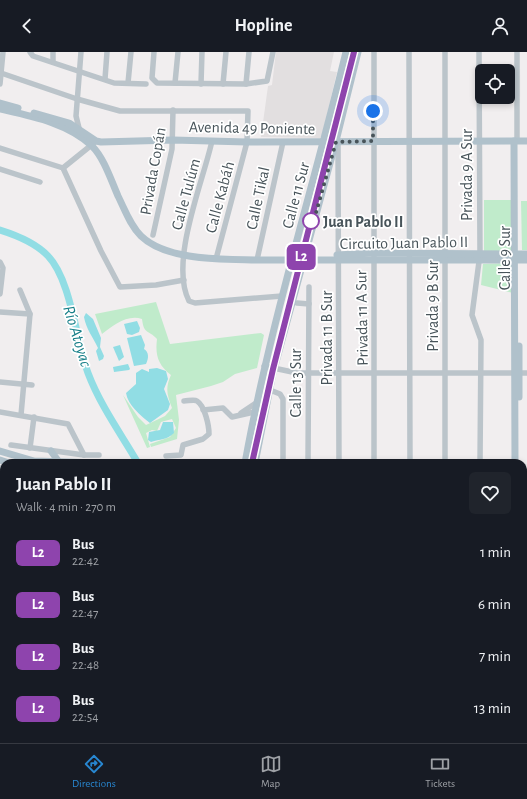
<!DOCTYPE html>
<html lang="en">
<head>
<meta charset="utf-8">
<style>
  :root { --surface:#171b24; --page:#20242c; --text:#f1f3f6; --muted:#9ea1a6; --line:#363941; --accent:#2887d1 }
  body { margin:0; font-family:"Alegreya Sans",sans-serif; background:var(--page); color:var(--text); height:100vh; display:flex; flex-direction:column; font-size:15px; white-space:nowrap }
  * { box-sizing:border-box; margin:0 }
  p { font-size:13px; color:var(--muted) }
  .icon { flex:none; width:22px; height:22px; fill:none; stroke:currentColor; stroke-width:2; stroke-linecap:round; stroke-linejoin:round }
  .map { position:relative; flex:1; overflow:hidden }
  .drawer { position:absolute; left:0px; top:407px; width:527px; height:284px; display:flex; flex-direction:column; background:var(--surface); border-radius:12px 12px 0 0; box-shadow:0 2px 6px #0003 }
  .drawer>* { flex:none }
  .badge { padding:0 8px; border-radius:6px; font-size:14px; line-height:26px }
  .buttons { position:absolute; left:475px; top:12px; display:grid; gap:8px }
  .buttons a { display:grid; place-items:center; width:40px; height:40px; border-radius:6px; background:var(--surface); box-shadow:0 2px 6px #0003; font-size:20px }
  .you { position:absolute; width:20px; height:20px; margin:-10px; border:3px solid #fff; border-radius:50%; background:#1a73e8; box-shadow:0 0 0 6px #1a73e833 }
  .map>.badge { position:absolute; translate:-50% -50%; box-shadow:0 0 0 2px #fff }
  .round { display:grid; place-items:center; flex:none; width:42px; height:42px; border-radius:6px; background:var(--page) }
  .head { display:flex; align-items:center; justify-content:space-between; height:68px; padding:0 16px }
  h1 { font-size:19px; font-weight:700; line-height:30px }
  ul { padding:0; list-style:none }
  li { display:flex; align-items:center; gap:12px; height:52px; padding:0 16px }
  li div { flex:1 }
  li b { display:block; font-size:15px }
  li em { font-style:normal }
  li .badge { min-width:44px; font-weight:700; text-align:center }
  header { display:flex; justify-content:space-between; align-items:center; height:52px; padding:0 16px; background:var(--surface); font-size:18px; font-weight:700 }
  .menu { display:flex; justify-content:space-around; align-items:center; height:56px; border-top:1px solid var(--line); background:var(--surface); font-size:11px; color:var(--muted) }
  .menu a { display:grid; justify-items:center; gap:2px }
  .menu .current { color:var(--accent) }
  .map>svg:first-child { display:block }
  .education { fill:#e2dfe0 }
  .green { fill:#c0ebcb }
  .water { fill:#91dde4 }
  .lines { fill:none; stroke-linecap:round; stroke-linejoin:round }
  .river { stroke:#91dde4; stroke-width:7 }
  .minor { stroke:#bbc4ca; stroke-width:5.5 }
  .major { stroke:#b0c1cb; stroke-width:7 }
  .line-casing { stroke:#fff; stroke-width:9 }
  .line { stroke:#8e44ad; stroke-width:6 }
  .walk { stroke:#48545a; stroke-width:4; stroke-dasharray:0 7.2 }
  .stop-dot { fill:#fff; stroke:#8e44ad; stroke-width:2 }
  .labels { text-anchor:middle; stroke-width:3.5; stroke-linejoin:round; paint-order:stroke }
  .street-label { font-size:16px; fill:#48545a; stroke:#fff }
  .stop-label { font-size:16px; font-weight:bold; fill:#48545a; stroke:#fff; text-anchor:start }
  .water-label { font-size:17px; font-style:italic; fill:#177f88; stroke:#fff }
</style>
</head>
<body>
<header><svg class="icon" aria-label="back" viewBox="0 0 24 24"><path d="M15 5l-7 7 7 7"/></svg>Hopline<svg class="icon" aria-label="person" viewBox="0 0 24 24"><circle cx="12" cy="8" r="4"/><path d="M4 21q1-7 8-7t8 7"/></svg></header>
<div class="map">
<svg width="527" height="691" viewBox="0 0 527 691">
  <rect width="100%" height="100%" fill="#f1eeef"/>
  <!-- education -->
  <path class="education" d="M276,0H334L330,19L337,20L322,83L320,86L261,85L268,34L272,33Z"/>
  <!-- green -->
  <g class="green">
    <rect x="484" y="148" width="28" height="51"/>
    <path d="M521,149H527V198H522Z"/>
    <path d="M510,211L513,214V241L481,233L483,212Z"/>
    <path d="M156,250L170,292L261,281L264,283L257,316L235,322L223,330L211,334L176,343L179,368L177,387L151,395L150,392L170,385L176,376L172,367L161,370L157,379L152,378L146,381L150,395L147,396L123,343L138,365L146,373L165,364L172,356C167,343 165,336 171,323C158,313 155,303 157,287C148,277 144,283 142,267C127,262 113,274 102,282L95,262Z"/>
  </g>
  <!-- water -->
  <g class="water">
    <path d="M86,261L93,267L101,286L100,295L104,304L103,307L99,309L96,299L98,296C93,285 86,277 84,265Z"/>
    <path d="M137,269L140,276L139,280L132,283L127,282L124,272Z"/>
    <path d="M141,283L145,293L144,297C149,300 149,306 146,312L134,314L127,286Z"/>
    <path d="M120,293L124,305L119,309L113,295Z"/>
    <path d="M128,312L130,317L129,318L114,320L113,315Z"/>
    <path d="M157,316L166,319L168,327L164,337L170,352L168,358L150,371C140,363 128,353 126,341L136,332V321L142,317L149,320V317Z"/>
    <path d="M163,370H173L174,381C167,388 160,387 151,390L148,388L149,380L160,378Z"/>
  </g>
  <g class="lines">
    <!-- river -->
    <g class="river">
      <path d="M0,178C16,183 36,191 48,204C71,228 76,288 88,321C100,353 121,382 138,411"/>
      <path d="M0,482H4"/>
      <path d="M523,523L527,522"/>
      <path d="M0,563L4,568"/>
      <path d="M20,687V691"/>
      <path d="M198,687L200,691"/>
      <path d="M273,691L277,687"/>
    </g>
    <!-- minor -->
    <g class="minor">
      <path d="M30,0L33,4L114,31L146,32"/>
      <path d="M154,0L152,26L157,31L246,32L267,29L273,0"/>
      <path d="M374,0V411"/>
      <path d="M409,0L410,411"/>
      <path d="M445,0V411"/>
      <path d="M479,0L480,202L472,263L481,288L480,411"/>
      <path d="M53,10V0"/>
      <path d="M1,21L77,47L120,59H248L247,90L216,207"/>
      <path d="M105,27L107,0"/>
      <path d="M128,31L131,0"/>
      <path d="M175,31L178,0"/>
      <path d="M0,32L3,0"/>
      <path d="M201,32L202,0"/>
      <path d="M223,32L226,0"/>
      <path d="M246,32L249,0"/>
      <path d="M79,76L76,64L81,0"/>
      <path d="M212,89C203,130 169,210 189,249L195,251L282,244"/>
      <path d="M338,89L339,411"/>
      <path d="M517,89V0"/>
      <path d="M0,96L63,116L101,199L120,235L156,233L184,228"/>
      <path d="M63,116L94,91"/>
      <path d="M0,117L40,130"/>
      <path d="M153,183L172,97L173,58"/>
      <path d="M257,208L283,90"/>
      <path d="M0,210L3,216L0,242"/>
      <path d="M20,238L30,262L21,363"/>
      <path d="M297,251L309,252"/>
      <path d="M0,260L30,262"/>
      <path d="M264,314L297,321H527"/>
      <path d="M0,330L32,333"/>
      <path d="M270,338L280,342L283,347V411"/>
      <path d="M203,358L223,356L232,365L254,360"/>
      <path d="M0,360L68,372L84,403"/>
      <path d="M241,361L256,351"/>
      <path d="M11,393L84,403H99"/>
      <path d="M30,396L34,365"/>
      <path d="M166,404L181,403L183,393L203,387L209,382C209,374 205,354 197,349C194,347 188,349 184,349"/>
      <path d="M308,411L309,235"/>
      <path d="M0,416H4"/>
      <path d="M523,573L527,583"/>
      <path d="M0,586L4,597"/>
      <path d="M0,609H4"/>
      <path d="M523,635L527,633"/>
      <path d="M523,651L527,660"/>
      <path d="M523,666L527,664"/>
      <path d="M13,687V691"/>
      <path d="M70,687L80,691"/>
      <path d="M158,687L168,691"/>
      <path d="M335,687V691"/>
      <path d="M359,687L361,691"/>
      <path d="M414,687L415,691"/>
      <path d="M38,691V687"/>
      <path d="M396,691L405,687"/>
      <path d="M466,691L475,687"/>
    </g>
    <!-- major -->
    <g class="major">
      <path d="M0,51L18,56"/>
      <path d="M0,57C31,64 68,71 92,94C104,106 111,128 118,144C125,158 130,173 141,184C167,209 223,207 257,208H527"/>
      <path d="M34,61L69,71L96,89L101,90L173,88L247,90L527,89"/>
      <path d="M514,89L515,411"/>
      <path d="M337,203L373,201L527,202"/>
      <path d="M519,294V345"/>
      <path d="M0,399L34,409L98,411"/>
      <path d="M51,399L59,410"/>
      <path d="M0,408L9,411"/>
      <path d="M245,411C270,272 313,137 346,0"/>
      <path d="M255,411L273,321L336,89L358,0"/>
      <path d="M523,423H527"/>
      <path d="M169,691L170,687"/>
      <path d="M178,691L179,687"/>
      <path d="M291,691V687"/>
    </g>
  </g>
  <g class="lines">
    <defs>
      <path id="line" d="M252,411L273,317L354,0"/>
    </defs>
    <!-- line casing -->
    <use href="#line" class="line-casing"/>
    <!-- line -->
    <use href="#line" class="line"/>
    <!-- walk -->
    <path class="walk" d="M311,169L312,175L336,90L373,89V59"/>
  </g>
  <!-- markers -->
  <circle class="stop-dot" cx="311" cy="169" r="8"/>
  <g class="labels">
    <!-- street labels -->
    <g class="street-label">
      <text transform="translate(252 75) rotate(1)" y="6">Avenida 49 Poniente</text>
      <text transform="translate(152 119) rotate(-80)" y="6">Privada Copán</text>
      <text transform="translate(466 123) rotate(-90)" y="6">Privada 9 A Sur</text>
      <text transform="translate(185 142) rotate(-75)" y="6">Calle Tulúm</text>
      <text transform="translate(295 143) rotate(-75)" y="6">Calle 11 Sur</text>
      <text transform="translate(219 145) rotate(-75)" y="6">Calle Kabáh</text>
      <text transform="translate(257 146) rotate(-78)" y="6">Calle Tikal</text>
      <text transform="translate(404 190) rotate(-1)" y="6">Circuito Juan Pablo II</text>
      <text transform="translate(504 206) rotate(-90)" y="6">Calle 9 Sur</text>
      <text transform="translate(432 254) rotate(-90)" y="6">Privada 9 B Sur</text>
      <text transform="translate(361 266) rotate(-91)" y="6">Privada 11 A Sur</text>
      <text transform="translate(326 286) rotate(-90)" y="6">Privada 11 B Sur</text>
      <text transform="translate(295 331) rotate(-90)" y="6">Calle 13 Sur</text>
    </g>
    <!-- stop labels -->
    <g class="stop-label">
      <text x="323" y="175">Juan Pablo II</text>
    </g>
    <!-- water labels -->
    <g class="water-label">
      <text transform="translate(78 284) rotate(73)" y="6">Río Atoyac</text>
    </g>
  </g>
</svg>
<div class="buttons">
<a><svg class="icon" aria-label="locate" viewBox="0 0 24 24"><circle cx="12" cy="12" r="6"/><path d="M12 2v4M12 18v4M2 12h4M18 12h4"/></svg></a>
</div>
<div class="you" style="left:373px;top:59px"></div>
<b class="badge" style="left:301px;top:205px;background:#8e44ad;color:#fff">L2</b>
<section class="drawer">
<div class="head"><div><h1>Juan Pablo II</h1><p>Walk · 4 min · 270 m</p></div><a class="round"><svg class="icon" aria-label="heart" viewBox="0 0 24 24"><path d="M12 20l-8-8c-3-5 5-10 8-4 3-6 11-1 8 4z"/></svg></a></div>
<ul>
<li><span class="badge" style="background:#8e44ad;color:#fff">L2</span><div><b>Bus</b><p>22:42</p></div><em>1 min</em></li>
<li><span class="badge" style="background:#8e44ad;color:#fff">L2</span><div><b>Bus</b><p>22:47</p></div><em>6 min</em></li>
<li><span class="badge" style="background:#8e44ad;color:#fff">L2</span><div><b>Bus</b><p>22:48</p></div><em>7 min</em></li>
<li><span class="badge" style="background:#8e44ad;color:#fff">L2</span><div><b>Bus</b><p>22:54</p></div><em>13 min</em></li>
</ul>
</section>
</div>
<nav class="menu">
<a class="current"><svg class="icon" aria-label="directions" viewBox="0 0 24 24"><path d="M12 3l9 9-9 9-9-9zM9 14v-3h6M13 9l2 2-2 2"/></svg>Directions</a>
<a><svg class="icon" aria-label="map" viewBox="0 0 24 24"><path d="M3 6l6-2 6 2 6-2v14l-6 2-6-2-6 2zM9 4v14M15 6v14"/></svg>Map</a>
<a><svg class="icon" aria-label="tickets" viewBox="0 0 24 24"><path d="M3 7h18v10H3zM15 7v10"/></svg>Tickets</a>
</nav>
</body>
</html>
